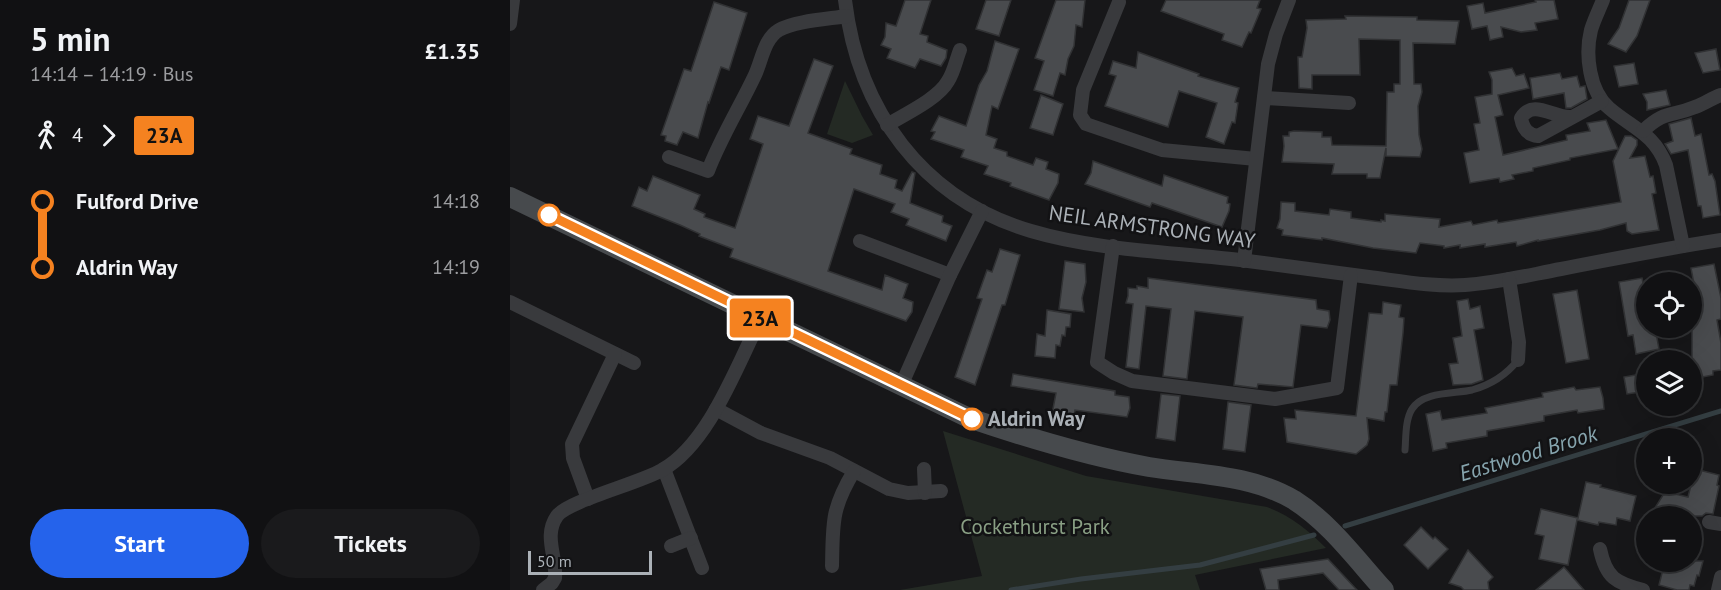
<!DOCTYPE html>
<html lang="en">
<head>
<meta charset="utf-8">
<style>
  :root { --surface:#111113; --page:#1a1a1c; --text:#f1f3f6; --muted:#9c9da0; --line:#303133; --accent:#2563eb }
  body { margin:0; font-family:"PT Sans",sans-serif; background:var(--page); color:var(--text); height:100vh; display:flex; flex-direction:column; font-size:22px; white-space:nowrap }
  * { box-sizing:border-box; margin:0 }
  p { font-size:20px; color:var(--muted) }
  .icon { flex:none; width:33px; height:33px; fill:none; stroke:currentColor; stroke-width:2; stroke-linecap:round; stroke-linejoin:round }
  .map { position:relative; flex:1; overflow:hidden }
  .details { display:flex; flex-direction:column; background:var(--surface); width:510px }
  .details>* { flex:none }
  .badge { padding:0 12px; border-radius:4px; font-size:21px; line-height:39px }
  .buttons { position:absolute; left:1126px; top:272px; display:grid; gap:12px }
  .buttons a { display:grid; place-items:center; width:66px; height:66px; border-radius:50%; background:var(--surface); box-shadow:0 6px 24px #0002,0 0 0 2px var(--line); font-size:30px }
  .scale { position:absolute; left:18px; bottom:15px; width:124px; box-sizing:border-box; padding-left:6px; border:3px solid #abb1b7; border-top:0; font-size:16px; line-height:21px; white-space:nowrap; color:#abb1b7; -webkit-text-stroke:4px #121214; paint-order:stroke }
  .map>.badge { position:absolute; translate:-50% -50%; box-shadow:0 0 0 3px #fff }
  .legs { display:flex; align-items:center; gap:9px; height:66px; padding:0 30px; font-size:20px }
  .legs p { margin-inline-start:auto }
  .overview { display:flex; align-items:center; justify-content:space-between; height:102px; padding:0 30px }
  h1 { font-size:33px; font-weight:700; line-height:45px }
  .primary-button { display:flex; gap:12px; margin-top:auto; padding:12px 30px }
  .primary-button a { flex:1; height:69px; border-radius:36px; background:var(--accent); color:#fff; font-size:24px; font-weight:700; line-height:69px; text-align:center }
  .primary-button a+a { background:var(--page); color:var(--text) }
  ul { padding:0 30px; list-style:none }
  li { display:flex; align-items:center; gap:21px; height:66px; font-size:22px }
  li i { display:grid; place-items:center; width:9px; height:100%; margin:0 8px; background:currentColor }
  li i::after { content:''; width:15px; height:15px; margin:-8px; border:4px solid; border-radius:50%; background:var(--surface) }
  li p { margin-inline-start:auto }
  li:first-child i { background:linear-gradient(#0000 50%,currentColor 0) }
  li:last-child i { background:linear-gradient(currentColor 50%,#0000 0) }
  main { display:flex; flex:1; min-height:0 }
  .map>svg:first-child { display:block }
  .green { fill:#242a24 }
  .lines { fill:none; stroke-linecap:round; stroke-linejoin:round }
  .stream { stroke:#343e42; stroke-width:5 }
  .building { fill:#494b4e; stroke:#313234; stroke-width:1.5 }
  .lane { stroke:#393a3d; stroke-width:7 }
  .street { stroke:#393a3d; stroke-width:14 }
  .secondary { stroke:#474a4d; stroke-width:20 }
  .line-1-casing { stroke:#fff; stroke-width:14 }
  .line-1 { stroke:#f58220; stroke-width:9 }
  .stop-1-dot { fill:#fff; stroke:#f58220; stroke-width:3 }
  .labels { text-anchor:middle; stroke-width:5; stroke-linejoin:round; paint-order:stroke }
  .street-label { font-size:21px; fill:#abb1b7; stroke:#121214 }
  .stop-label { font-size:21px; font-weight:bold; fill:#abb1b7; stroke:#121214; text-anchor:start }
  .park-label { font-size:21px; fill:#899f84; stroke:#121214 }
  .water-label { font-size:22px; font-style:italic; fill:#86a4ad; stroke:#121214 }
</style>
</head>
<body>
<main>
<section class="details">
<div class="overview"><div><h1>5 min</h1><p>14:14 – 14:19 · Bus</p></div><b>£1.35</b></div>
<div class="legs"><svg class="icon" aria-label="walk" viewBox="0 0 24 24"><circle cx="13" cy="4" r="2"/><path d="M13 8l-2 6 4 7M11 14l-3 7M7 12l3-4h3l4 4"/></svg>4<svg class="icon" aria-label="forward" viewBox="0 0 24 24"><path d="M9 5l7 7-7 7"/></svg><b class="badge" style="background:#f58220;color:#111">23A</b></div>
<ul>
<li><i style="color:#f58220"></i><b>Fulford Drive</b><p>14:18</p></li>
<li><i style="color:#f58220"></i><b>Aldrin Way</b><p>14:19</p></li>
</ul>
<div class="primary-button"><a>Start</a><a>Tickets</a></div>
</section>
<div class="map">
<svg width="1211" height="590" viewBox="0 0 1211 590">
  <rect width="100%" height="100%" fill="#171719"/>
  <!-- green -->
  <g class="green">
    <path d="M335,81L352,116L363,135L342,143L317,134Z"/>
    <path d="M433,431L576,476L757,507C781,516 798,530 816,548L685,575L690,590H390L472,576Z"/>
  </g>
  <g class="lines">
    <!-- stream -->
    <g class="stream">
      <path d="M835,526L1211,411"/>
      <path d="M501,590L571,579L690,565L804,535"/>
    </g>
  </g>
  <!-- building -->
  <g class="building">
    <path d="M395,0H421L410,34L418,36L417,42L437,50L436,58L431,66L410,59L405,68L377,58L381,49L371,45L375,37L376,23L386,26Z"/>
    <path d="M476,0H501L489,36L466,29Z"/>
    <path d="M546,0H575L572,27L566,25L564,46L558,59L555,75L550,73L543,96L524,90L534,61L525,58Z"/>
    <path d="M656,0H750L747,8L751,9L741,33L739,32L732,47L712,40L714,34L651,11Z"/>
    <path d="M1025,0H1044L1048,19L1025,23L1027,30L1011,32L991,27L993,37L980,40L977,26L962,29L957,6L973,3L975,13L1026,2Z"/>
    <path d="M1119,0H1140L1127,36L1116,52L1098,44L1109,28Z"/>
    <path d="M204,2L237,13L219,70L211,67L199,103L198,102L188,138L173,132L167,145L155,141L156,136L151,135L174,69L181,71Z"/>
    <path d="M835,16L907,17V20L949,21L945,44L903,43L904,84H911L912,92L908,106L909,135L912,149L910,157L876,156V148L870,178H857V174H822L824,164L772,162L774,146L773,136H779V132L784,131L812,132V137H821L822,145L876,146L877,92H884V84H890V40L849,39L850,75H802V89L789,88L788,57H792L797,28L796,20L836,19Z"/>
    <path d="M485,41L509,49L488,109L482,106L476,135L487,139L484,148L497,152V156L523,165L526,158L538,162L536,169L549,174L548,183L539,200L500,186L501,183L474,174L478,166L451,157L454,150L421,139L425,132L421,131L429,116L456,126L469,85L477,71Z"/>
    <path d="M1206,49L1210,70L1193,73L1185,53Z"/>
    <path d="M628,52L689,74L688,76L729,88L725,102L728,103L725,123L722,122L714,144L696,137L707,103L669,91L658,127L595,106L606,76L599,74L603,61L626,68Z"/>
    <path d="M304,59L323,66L298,133L342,149L340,154L372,165L370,174L387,180L385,188L392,191L402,172L405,173L400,203L433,216L432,222L442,226L436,241L396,225L399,219L381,212L385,204L344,189L318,271L372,290L375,275L398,284L393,298L403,302L402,312L396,321L220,257L223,249L189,236L190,234L170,225L122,206L129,187L137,191L143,176L190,195L184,209L195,214L194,217L225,228L253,144L240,139L248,116L279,126Z"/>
    <path d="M1124,63L1128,84L1109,87L1104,66Z"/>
    <path d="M1002,68L1006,76L1014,74L1019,88L988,95L993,115L985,117L993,155L1057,140L1056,135L1080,131L1077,123L1096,120L1108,149L1060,158V160L1023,168V171L1002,175L1004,179L990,182L989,178L960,183L954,153L969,150L964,124L970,123L965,97L982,94V80L979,72Z"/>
    <path d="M1050,73L1052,79L1067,76L1070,87L1075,86L1077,99L1061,108H1056L1054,93L1023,99L1020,78Z"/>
    <path d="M1156,90L1160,105L1137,110V102L1133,94Z"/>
    <path d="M531,95L553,104L543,135L520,128Z"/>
    <path d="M1181,118L1185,136L1191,134L1199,175L1202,174L1205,181L1210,215L1193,218L1191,206H1188L1178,150L1161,154L1155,144L1163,141L1159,124Z"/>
    <path d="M1115,136H1121L1127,140V145L1120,158L1135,156L1140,177L1143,176L1146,193L1142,194L1149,230L1122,234L1117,231L1116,223L1090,230L1028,241V240L1007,246L1006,242L975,247V244L950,248V245L934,248V246L910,243L906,253L863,248L812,238V240L772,235L773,230L767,228L770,219L771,202L785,203V211L819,215L820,209L841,212V218L871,222V220L875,221V214L930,219L929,227L961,221L963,225L987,220L988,223L1111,202L1103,161Z"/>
    <path d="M583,161L652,186L654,175L718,197L717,203L720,204L719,211L712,227L642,203L640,207L575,184L581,173Z"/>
    <path d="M490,249L510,255L495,305H492L465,385L445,377L472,299L467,298L477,270L482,272Z"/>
    <path d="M555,261L575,264L576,282L572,298L574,312L549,309Z"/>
    <path d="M1204,264L1211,298V319L1207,320L1211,343V370L1203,371V375L1182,379V307L1188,306L1181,268Z"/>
    <path d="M638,278L806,300L807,309L819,311L820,320L817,328L791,325L783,387L748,384L747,388L724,385L733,317L685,311L677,379L653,376L661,309L636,306L629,369L616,367L623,304L616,303L618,296V288L627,289V286L638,288Z"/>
    <path d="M1132,278L1137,303V327H1145L1149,349L1126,354L1123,335L1118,336L1109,282Z"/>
    <path d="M1067,290L1079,359L1056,363L1043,294Z"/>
    <path d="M958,299L960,309L970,306L974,328L964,330L973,380L962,384L943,385L939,364L948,363L943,338L952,336L947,301Z"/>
    <path d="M873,302L891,305L889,317L894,318L893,333L887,385H880L877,412H875L874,421L857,418L859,439L857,445L846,454L777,442L774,418L786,419L785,410L846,416L859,313L872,314Z"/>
    <path d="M537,310L561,314L560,327H556L555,336L552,335L550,346L546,345L545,358L525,356L527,334L535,336Z"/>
    <path d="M1137,373V391L1117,394L1114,377Z"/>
    <path d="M503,374L605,391V395L619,397L620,408L617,417L565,410L564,418L542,414L546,393L501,386Z"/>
    <path d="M1064,387L1066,390L1090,387L1093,398L1094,409L1068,413L1067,410L1034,416V421L977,431V436L936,443L937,448L923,451L916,414L930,411L932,420L977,413L975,408L1033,397L1032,393Z"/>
    <path d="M651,394L670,396L665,441L646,438Z"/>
    <path d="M718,402L741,405L735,452L713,449Z"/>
    <path d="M1185,469L1209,475L1207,485L1209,486L1203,514L1196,513L1192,516H1140L1153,495L1161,493L1178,497Z"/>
    <path d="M1076,482L1091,485L1090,487L1126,496L1120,521L1107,518L1106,525L1089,522L1088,525L1067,520L1058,565L1029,559L1034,536L1025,534L1031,509L1068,518Z"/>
    <path d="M911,527L923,539L925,537L938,549L918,569L894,545Z"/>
    <path d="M958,550L983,577L978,582L979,590H954L951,587L939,583Z"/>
    <path d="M818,559L847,590H829L813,573L768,580L769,590H756L750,569Z"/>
    <path d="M1155,561L1173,565L1174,561H1193L1189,576L1187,575L1184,586L1180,585L1179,590H1167L1149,585Z"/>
    <path d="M1054,567L1074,590H1026Z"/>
  </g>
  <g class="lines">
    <!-- lane -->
    <path class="lane" d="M895,450C896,438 895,420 902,409C913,391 945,394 962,390C980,385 997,374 1008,360"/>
    <!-- street -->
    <g class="street">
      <path d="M335,0C348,110 412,199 521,231C588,251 668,252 738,261C778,266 819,272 859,277C891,281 923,287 955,285C987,283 1019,275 1051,269C1104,259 1157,248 1211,240"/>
      <path d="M1093,0C1089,10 1084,20 1081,30C1075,54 1079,91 1099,108C1122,128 1144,133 1156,165L1173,246"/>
      <path d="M609,2L573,90L570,115L576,124L652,150L746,159"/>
      <path d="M0,24L3,0"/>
      <path d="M754,98L839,103"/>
      <path d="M1062,117C1045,119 1023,98 1011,118C1013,129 1018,135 1028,136L1092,101"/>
      <path d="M377,125C395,114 428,99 438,81C444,72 446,60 450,50"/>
      <path d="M1133,131C1155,110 1161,117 1185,107C1194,104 1202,98 1211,95"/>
      <path d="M159,157L198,171C211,137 230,107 245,75C252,60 254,39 269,30C284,21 318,19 337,16"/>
      <path d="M350,241L440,275"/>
      <path d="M603,246L587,362L604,373L622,381L765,399L827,388L841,275"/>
      <path d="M734,261L758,64L766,34L779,0"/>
      <path d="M999,279L1009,342L1008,360"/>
      <path d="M0,302L124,363"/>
      <path d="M391,386L440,275L472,211"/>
      <path d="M206,409L251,433L320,458L379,489L398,493L431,491"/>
      <path d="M154,469L192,568"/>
      <path d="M414,469L415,493"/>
      <path d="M78,499L63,458L62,444L105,354"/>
      <path d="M1199,522L1211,524"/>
      <path d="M161,546L181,538"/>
      <path d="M1090,549C1096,578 1106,583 1133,590"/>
      <path d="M322,566C323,523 321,509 344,471"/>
      <path d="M33,590L42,583L45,578C47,557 33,536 47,516C58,501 130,483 152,470C199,444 227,365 251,318"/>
      <path d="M1208,590L1211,577"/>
    </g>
    <!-- secondary -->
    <path class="secondary" d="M0,197L459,418C518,438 577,456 639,467C688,475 740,474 784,500C819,522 846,559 874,590"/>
  </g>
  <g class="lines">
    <defs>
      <path id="line-1" d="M39,215L462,419"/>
    </defs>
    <!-- line-1 casing -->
    <use href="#line-1" class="line-1-casing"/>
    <!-- line-1 -->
    <use href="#line-1" class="line-1"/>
  </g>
  <!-- markers -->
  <g class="stop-1-dot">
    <circle cx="39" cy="215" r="10"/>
    <circle cx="462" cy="419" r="10"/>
  </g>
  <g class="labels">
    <!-- street labels -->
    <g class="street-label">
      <text transform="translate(642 227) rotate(8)" y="7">NEIL ARMSTRONG WAY</text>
    </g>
    <!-- stop labels -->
    <g class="stop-label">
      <text x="478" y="426">Aldrin Way</text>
    </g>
    <!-- park labels -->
    <g class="park-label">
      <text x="525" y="534">Cockethurst Park</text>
    </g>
    <!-- water labels -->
    <g class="water-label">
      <text transform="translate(1018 453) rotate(-17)" y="8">Eastwood Brook</text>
    </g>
  </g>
</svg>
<div class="buttons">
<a><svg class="icon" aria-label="locate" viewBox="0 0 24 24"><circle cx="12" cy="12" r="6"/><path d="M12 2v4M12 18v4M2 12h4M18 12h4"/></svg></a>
<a><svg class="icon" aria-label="layers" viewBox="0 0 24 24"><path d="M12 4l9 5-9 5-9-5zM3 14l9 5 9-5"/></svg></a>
<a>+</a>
<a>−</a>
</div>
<div class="scale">50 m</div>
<b class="badge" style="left:250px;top:318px;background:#f58220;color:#111">23A</b>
</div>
</main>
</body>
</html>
